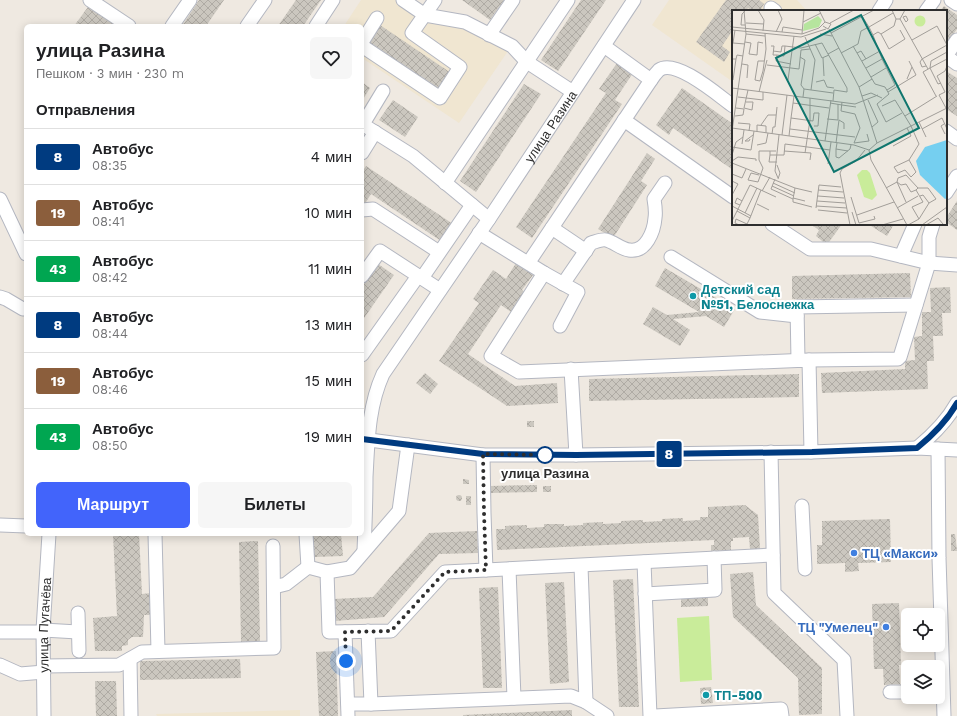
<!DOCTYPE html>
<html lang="ru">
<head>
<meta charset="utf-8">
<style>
  :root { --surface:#fff; --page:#f6f6f6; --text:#202124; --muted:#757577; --line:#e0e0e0; --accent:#4264fb }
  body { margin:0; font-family:"Work Sans",sans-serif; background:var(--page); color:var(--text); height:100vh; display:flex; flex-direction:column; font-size:15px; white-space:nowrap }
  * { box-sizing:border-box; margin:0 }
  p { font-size:13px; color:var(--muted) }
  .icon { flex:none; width:22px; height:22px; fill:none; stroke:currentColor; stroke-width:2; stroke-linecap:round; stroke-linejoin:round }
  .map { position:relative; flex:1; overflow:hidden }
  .side { position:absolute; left:24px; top:24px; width:340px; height:512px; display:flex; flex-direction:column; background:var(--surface); border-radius:6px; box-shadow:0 2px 10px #0003 }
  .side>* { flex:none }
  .badge { padding:0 8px; border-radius:3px; font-size:14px; line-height:26px }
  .fabs { position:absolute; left:901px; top:608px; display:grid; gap:8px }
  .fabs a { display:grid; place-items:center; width:44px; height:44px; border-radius:6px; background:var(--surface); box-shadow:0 2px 10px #0003; font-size:20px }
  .you { position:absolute; width:20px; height:20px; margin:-10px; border:3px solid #fff; border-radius:50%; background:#1a73e8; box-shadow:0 0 0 6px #1a73e833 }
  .map>.badge { position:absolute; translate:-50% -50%; box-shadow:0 0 0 2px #fff }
  h2 { padding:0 12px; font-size:15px; line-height:36px }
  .round { display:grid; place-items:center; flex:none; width:42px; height:42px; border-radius:6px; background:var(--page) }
  .head { display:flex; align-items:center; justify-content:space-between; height:68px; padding:0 12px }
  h1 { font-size:19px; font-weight:600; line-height:30px }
  .button { display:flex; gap:8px; margin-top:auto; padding:8px 12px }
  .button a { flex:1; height:46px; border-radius:6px; background:var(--accent); color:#fff; font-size:16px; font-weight:600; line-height:46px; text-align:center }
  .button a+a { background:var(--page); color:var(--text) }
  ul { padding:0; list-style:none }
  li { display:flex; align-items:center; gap:12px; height:56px; padding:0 12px; border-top:1px solid var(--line) }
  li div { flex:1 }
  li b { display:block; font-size:15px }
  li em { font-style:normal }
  li .badge { min-width:44px; font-weight:700; text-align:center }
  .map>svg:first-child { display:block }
  .education { fill:#f0e6d1 }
  .pitch { fill:#c9ec9a }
  .building { fill:url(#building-cross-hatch) }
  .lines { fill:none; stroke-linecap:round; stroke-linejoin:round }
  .minor-casing { stroke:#b4b7c1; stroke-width:15 }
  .minor { stroke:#fff; stroke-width:13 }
  .line-casing { stroke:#fff; stroke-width:9 }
  .line { stroke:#003b80; stroke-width:6 }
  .walk { stroke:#2e2e2e; stroke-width:4; stroke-dasharray:0 7.2 }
  .culture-dot { fill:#0f9aa8; stroke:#fff; stroke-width:1.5 }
  .stop-dot { fill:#fff; stroke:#003b80; stroke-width:2 }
  .shop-dot { fill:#3f7fe0; stroke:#fff; stroke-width:1.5 }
  .labels { text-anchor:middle; stroke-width:4; stroke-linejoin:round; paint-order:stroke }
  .street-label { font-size:13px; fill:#2e2e2e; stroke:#fff }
  .culture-label { font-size:13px; font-weight:bold; fill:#0d838f; stroke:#fff; text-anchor:start }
  .stop-label { font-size:13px; font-weight:bold; fill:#2e2e2e; stroke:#fff }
  .shop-label { font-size:13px; font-weight:bold; fill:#366cbe; stroke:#fff; text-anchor:start }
  .inset-road { fill:none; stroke:#a29e99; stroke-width:1 }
  .view { fill:#0f766e; fill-opacity:0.15; stroke:#0f766e; stroke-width:2 }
  .inset-edge { fill:none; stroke:#2e2e2e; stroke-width:2 }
</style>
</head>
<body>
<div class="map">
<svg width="957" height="716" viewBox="0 0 957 716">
  <defs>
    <pattern id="building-cross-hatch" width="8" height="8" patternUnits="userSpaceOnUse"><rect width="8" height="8" fill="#cbc7bf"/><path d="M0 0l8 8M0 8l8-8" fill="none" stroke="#afaba4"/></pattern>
  </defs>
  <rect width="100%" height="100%" fill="#efe9e1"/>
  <!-- education -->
  <g class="education">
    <path d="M361,0H396L425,20L463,27L508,51L459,123L362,58V26H344Z"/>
    <path d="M669,0H797L807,11H733V82L652,25Z"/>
    <path d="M300,710V716H157L156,714Z"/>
  </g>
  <!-- pitch -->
  <path class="pitch" d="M709,616L712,680L680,682L677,618Z"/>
  <!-- building -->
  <g class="building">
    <path d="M199,0H224L206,26H182Z"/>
    <path d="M296,0H321L303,26H278Z"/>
    <path d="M462,0H504L490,20Z"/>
    <path d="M581,0H606L558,71L541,60Z"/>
    <path d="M726,0H759L764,4L760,11H752L748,8L746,11H733V30L722,46L730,52L724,62L696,42Z"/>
    <path d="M944,6L957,15V29L946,45V11H940Z"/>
    <path d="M88,7L116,26H74Z"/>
    <path d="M380,25L451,73L439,91L368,43Z"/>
    <path d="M617,63L633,73L615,100L622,104L532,238L516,227L606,93L599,89Z"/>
    <path d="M946,71L957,78V116L946,109Z"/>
    <path d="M362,82L370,88L362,101Z"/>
    <path d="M524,84L541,94L476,192L460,181Z"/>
    <path d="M682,88L733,124V170L673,128L669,135L656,125Z"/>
    <path d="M393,100L418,117L405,137L379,120Z"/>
    <path d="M647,153L655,159L641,181L647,185L613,238L598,229Z"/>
    <path d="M366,166L453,224L441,241L371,194L362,208V172Z"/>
    <path d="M957,201V230L946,222V218Z"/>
    <path d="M810,224H842L827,245L816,236L819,230Z"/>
    <path d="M868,224H894L887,236Z"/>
    <path d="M516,263L533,275L522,290L524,292L511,312L501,305L468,354L515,386L557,383L558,403L507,406L439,361L479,303L473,299L493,270L506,279Z"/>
    <path d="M378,264L394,275L362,321V287Z"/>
    <path d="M665,268L735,309L724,327L706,316L673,319L690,330L680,346L643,324L653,307L667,315L699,312L655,286Z"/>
    <path d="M910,273L911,297L792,299V276Z"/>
    <path d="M950,287L951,313H942L943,336H933L934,361H927L928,389L822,393L821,373L905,369V361L915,360L914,337L922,336V312H931L930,288Z"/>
    <path d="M425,373L438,384L430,394L416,383Z"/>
    <path d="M799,374V397L589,401V379Z"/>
    <rect x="527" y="421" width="7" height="6"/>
    <path d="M463,479L469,480V484H463Z"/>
    <path d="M537,485V492L490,493V486Z"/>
    <rect x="543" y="486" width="8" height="6"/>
    <circle cx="459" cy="498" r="3"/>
    <rect x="466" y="496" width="5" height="9"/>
    <path d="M745,505L758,515L760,549H750L749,537L733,538V541H731V550L711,551V545H714V540L497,550L496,529H505V526L527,525V528L544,527V524H564V526L583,525V523L603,522V524L621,523V521L643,520V522L662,521V519L683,518V521L700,520V517H708V507Z"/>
    <path d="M890,519L891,562L858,563L859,571L845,572V563L817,564V545H822V521Z"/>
    <path d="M477,531L478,553L439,554L384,617L335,621L334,599L373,597L429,533Z"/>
    <path d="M113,534H139L142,594L151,593L152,615H144L143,637H132L128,640V645L122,646V651H95L93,618L117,616Z"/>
    <path d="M313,534H341L343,556L314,557Z"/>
    <path d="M951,534H955L957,551H951Z"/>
    <path d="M258,541L260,641L241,642L239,542Z"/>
    <path d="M753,572L756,605L822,668V714L799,715L798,678L733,617L730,574Z"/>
    <path d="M633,579L639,707H619L613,580Z"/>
    <path d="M564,582L569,682L550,684L545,583Z"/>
    <path d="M498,587L502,688H483L479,588Z"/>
    <path d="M708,596V606L681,607V598Z"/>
    <path d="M899,603L901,665H899L900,684L884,685L883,669H874L872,604Z"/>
    <path d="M336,651L338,716H319L316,652Z"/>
    <path d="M240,659L241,678L140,680V661Z"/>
    <path d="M95,681H116L117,716H96Z"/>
    <path d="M711,687L713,703L701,704L700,688Z"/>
    <path d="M572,710V716H463V715Z"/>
  </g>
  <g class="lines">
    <defs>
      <g id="minor">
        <path d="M90,0L129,26"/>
        <path d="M403,0L425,15L465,22L512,46L527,62L573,92"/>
        <path d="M951,0L957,4"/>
        <path d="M771,8L775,11"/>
        <path d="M879,11L886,0"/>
        <path d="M926,11L934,0"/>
        <path d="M172,26L190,0"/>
        <path d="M247,26L265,0"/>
        <path d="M316,26L333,0"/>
        <path d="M489,35L513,0"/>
        <path d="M957,40L946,56L957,64"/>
        <path d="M362,42L377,18"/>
        <path d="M362,46L440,98L460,67L412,33L435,0"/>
        <path d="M651,80C653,77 656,73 659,70C676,58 719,96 733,106"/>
        <path d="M624,120L733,197"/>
        <path d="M362,124L413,156L489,219"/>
        <path d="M363,124L383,91"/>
        <path d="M946,131L957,139"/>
        <path d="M362,153L375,132"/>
        <path d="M445,183L568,0"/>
        <path d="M946,193L957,176"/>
        <path d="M0,199L26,254"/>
        <path d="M362,210L373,209L439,252"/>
        <path d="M772,224L810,249H871L929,263L957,265"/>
        <path d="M552,228L586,251"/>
        <path d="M479,233L544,273L491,356L519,372L809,360L811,452"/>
        <path d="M901,256L915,224"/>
        <path d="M671,257L760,312L797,316"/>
        <path d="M529,262L651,80L604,46"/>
        <path d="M544,273L578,292L560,326"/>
        <path d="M362,276L380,251L440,290"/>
        <path d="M422,278L472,205"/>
        <path d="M563,284L591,243C595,242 602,239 606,240C614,242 621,249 629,250C646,253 654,231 655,218C656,212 655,205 654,199L665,183"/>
        <path d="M0,297L6,299L23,309"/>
        <path d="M362,355L418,276"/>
        <path d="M798,360L797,307L916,305"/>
        <path d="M809,360L898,359L900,357L929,263V237L933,224"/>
        <path d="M571,369L576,455"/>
        <path d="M362,439L483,455H576L811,452L917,448L957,450"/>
        <path d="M917,448C933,435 947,421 957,403"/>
        <path d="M938,449L939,558L944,716"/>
        <path d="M771,452L774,593L844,660L847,716"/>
        <path d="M483,455L484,513L486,570L773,555"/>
        <path d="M802,506L805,569"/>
        <path d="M0,525L26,526"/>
        <path d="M155,534L158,651"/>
        <path d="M306,534L308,567"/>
        <path id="s1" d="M364,551C365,527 366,502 366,477C368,442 368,407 383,374L489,219L634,0"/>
        <path d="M644,562L650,716"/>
        <path d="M509,569L514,698"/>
        <path d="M327,572L350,568L399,511L408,445"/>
        <path d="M274,587L286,584L308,567L327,572L329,632L391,631L445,572L486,570"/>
        <path d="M645,594L715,590L714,558"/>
        <path d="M78,613L79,651"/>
        <path d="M43,630L78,632"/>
        <path d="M368,631L371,704L571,696L586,702L581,566"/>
        <path d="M0,632H43"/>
        <path d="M345,632L348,716"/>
        <path d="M130,659L131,716"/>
        <path d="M0,665L20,674L44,672"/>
        <path d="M44,666L119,665L142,652L274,648L273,546"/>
        <path d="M890,692H908"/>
        <path d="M586,702L607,716"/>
        <path d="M348,704H371"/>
        <path id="s2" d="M44,716L43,630L49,534"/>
        <path d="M655,716L781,709L782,716"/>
      </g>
    </defs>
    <!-- minor casing -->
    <use href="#minor" class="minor-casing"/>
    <!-- minor -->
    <use href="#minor" class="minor"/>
  </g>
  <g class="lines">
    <defs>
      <path id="line" d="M362,439L483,454L576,455L812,452L917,448C933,435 947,421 957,403"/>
    </defs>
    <!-- line casing -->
    <use href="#line" class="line-casing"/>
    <!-- line -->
    <use href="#line" class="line"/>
    <!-- walk -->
    <path class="walk" d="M346,661L345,632L391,631L445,572L486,570L484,513L483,454L546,455H545"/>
  </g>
  <!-- markers -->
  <g class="culture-dot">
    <circle cx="693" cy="296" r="4"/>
    <circle cx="706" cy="695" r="4"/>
  </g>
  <circle class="stop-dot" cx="545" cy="455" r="8"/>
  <g class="shop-dot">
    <circle cx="854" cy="553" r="4"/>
    <circle cx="886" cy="627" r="4"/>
  </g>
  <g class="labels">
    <!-- street labels -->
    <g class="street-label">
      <text dy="5" stroke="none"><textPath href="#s1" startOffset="478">улица Разина</textPath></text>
      <text dy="5" stroke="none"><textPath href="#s2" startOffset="91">улица Пугачёва</textPath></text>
    </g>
    <!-- culture labels -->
    <g class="culture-label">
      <text x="701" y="294">Детский сад<tspan x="701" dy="15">№51, Белоснежка</tspan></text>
      <text x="714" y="700">ТП-500</text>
    </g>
    <!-- stop labels -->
    <g class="stop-label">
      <text x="545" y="478">улица Разина</text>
    </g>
    <!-- shop labels -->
    <g class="shop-label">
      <text x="862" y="558">ТЦ «Макси»</text>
      <text x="878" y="632" text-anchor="end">ТЦ "Умелец"</text>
    </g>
  </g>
  <!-- overview -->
  <g transform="translate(732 10)">
    <rect width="215" height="215" fill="#efe9e1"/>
    <path d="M86,6L90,10L87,17L71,21L72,14Z" fill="#b6e59e"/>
    <path d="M182.5 11a5.5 5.5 0 1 1 11 0a5.5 5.5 0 1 1-11 0ZM130,160H135L138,163L145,185L140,190L132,187L125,165Z" fill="#c9ec9a"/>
    <path d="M215,130V188L213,189L188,165L184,151L193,137Z" fill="#75cff0"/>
    <path class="inset-road" d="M26,0L32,10L31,21M87,0L93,12M160,0L164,9H168L173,0M13,1L10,4L9,15H13M130,6L137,17L161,3M174,6L176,10L174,12L171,7ZM168,9L196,59M71,12L89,3M14,13L32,14M98,13L122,0M0,17L70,24L87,18L93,12L99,14L96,19L91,16M97,19L127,77L145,133M0,20L69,27L94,19M3,20L1,33L13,34M44,22L50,9L46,0M50,22L51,17L70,20M99,23L142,0M14,24L33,26M70,24L72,0M88,24L100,26M149,24L162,16L164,9M141,25L150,49M73,27L83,50L79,80M180,30L205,16L215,35L190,49L188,52L190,57L194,56M13,32L19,33L17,44L25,45L26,32L31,33M83,34L90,48L97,45M39,36H42L41,45H45M121,36L140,69L127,77M41,41L49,42L50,36H53M109,43L126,34L129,21L137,17L141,25L146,22L149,24L157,39L173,29L168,20M125,43L129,41L134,49M68,47L73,50L69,75L72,79M91,48L92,66M0,49H4L5,45L11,46M32,51H26L23,70L28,71L31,61L34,39L33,23M130,51L148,41M10,54L16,55L15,68M59,54L44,51L45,45L52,46L53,36L69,38L90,33L96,44M35,55L67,59L69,40L78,39M134,58L150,49L163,75L155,80M198,58L199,51L215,42M198,58L215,49M139,67L154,58M140,69L143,74L153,77L157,84L145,94L154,112L170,103M175,69L180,57M1,70L4,49M56,70L62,26M84,72L92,70L95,77L102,78M0,78L123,94L146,85M27,82L35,50M156,82L184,65L177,51M62,86L59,108L81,111L82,103H87L86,116H82M130,86L139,83L150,88M204,86L191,62L198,58L206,74L209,73M6,87L31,90V82M71,87L72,79L101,83M136,90L146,112L140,117M101,91L102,80L115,82V78L96,44L107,38M14,92H21L20,100L12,98L16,80M110,92L109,101L123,104L128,118L122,133L137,131L135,124M61,93L97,98M98,93L110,95M110,95L124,97M150,96L163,90L179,116M214,98L207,85L213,82L205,66L213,61L215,56M3,106L11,105L12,99L4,98M173,106L205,86M95,109L106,110V94M187,112L194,127M6,113L18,114L17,121M212,114L209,116L213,124M29,115L36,105H44M0,118L122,135L137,140M58,119L123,127M190,119L210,108L215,119M0,121L14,24L12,0M25,122V115L34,116V123M40,124L41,117H43L45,97M50,125L55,85M57,126L59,108M18,129L17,131H13L21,125M93,131L99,90M104,133L107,110L112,113V119M105,133L104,139L116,141M10,134L12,120M25,135L34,133L36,123M161,136L179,126L175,118M0,137L19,140L22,121M104,139V147L107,148L118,139L119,135M137,140L145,133L215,98M137,140L139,150L175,215M38,141V145H52L53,134L98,140M52,141L79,143L78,150M73,143L78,110V88M0,145L4,132L11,127M38,145L37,152H45M177,150L162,157L166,163L173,160L179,167L184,162L177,150L187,134L179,116M0,151L6,147L24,149V151M0,153L63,178L80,182M96,154L99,132M45,155L48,163L46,169M0,164L10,168L14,159M27,165L19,163L16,170L26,172L31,158L27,150V141H44M46,168L43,161L47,125M43,169L39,179L61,189L63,178M0,171L6,174L0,185M165,172L166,168L174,165L186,178H196L204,189L197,193L191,185L188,186M165,172L169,175L174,174L179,182L184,180M41,173L63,183M40,176L62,186M154,178L165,172L174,192M86,180L111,182M30,181L38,167M86,186L112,188M119,187L127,213L143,209L142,206M61,188L73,191M61,189V192L80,197M85,191L113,193M25,194L37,200M8,195L3,193L5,188L10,191M0,196L19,206M84,196L115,198M84,198L87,175L109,177M165,198L186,186M86,200L115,203M5,201L18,208L15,214L4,209L3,213L7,215M120,202L124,215M13,203L25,178M125,205L162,192M18,208L29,180M187,209L197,193M0,211L18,175L44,187M118,215L108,163L110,159L124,151L133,140M150,215L171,209M176,215L187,209L180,197L191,192L184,180L186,178M190,215L215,197M194,215L206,208L211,214L209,215"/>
    <path class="view" d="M129,5L187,118L102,162L44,48Z"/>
    <rect width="215" height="215" class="inset-edge"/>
  </g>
</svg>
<div class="fabs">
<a><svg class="icon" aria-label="locate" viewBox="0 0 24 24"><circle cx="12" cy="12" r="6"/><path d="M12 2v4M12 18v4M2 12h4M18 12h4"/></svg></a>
<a><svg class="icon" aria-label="layers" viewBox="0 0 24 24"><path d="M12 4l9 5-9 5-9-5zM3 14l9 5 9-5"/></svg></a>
</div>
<div class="you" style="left:346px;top:661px"></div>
<b class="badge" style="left:669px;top:454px;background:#003b80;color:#fff">8</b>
<section class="side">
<div class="head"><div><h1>улица Разина</h1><p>Пешком · 3 мин · 230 m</p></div><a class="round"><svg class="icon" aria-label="heart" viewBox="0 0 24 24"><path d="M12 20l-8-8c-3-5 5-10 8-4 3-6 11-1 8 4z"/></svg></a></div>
<h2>Отправления</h2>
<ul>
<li><span class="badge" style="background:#003b80;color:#fff">8</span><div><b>Автобус</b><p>08:35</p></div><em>4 мин</em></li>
<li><span class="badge" style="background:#8b5e3c;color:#fff">19</span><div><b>Автобус</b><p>08:41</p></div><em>10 мин</em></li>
<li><span class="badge" style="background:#00a651;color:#fff">43</span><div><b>Автобус</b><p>08:42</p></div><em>11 мин</em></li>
<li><span class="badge" style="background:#003b80;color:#fff">8</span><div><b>Автобус</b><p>08:44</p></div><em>13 мин</em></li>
<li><span class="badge" style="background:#8b5e3c;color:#fff">19</span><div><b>Автобус</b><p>08:46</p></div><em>15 мин</em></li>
<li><span class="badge" style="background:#00a651;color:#fff">43</span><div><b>Автобус</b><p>08:50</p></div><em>19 мин</em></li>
</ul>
<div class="button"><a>Маршрут</a><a>Билеты</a></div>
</section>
</div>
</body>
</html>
